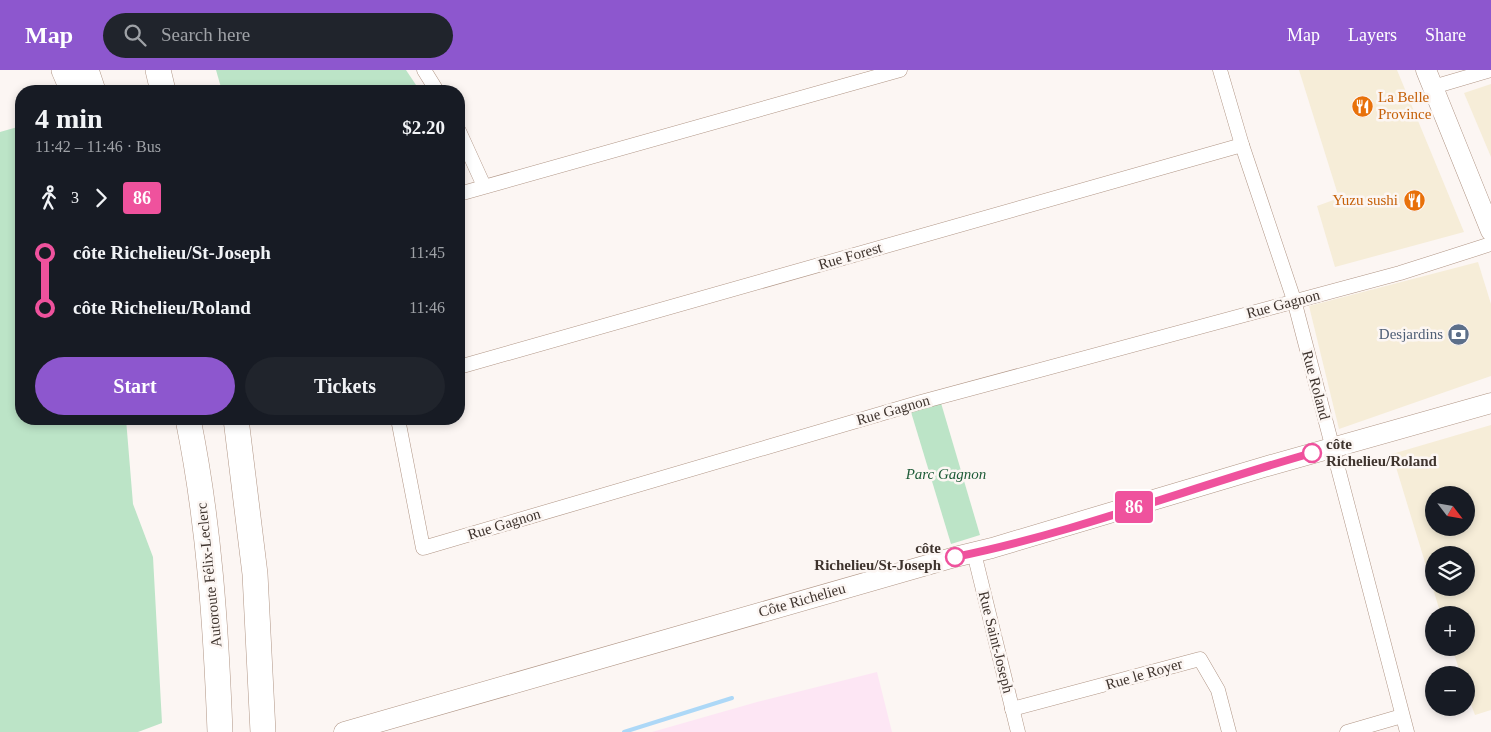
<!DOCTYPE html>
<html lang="en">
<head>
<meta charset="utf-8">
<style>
  :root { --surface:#171b24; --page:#20242c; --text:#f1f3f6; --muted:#9ea1a6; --accent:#8d57ce }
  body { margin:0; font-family:Georgia,serif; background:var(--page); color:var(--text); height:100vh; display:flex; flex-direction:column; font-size:19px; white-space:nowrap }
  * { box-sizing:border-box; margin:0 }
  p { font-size:16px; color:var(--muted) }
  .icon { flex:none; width:28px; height:28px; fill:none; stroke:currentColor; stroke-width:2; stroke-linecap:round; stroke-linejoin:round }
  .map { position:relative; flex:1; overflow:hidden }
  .side { position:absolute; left:15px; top:15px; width:450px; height:340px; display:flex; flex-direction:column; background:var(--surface); border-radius:20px; box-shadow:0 2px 8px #0003 }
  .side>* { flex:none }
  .badge { padding:0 10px; border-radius:4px; font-size:18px; line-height:32px }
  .needle { width:32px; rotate:121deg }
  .tools { position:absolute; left:1425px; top:416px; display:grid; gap:10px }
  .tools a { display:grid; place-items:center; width:50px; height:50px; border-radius:50%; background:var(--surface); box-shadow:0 2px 8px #0003; font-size:25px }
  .map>.badge { position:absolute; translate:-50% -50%; box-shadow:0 0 0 2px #fff }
  .legs { display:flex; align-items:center; gap:8px; height:55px; padding:0 20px; font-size:16px }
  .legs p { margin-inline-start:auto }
  .summary { display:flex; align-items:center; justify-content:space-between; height:85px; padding:0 20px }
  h1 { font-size:28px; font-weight:700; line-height:38px }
  .primary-button { display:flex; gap:10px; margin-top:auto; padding:10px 20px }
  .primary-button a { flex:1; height:58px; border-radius:30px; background:var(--accent); color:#fff; font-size:20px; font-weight:700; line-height:58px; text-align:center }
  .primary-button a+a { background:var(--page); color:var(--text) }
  ul { padding:0 20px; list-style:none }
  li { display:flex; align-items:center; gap:18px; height:55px; font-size:19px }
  li i { display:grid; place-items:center; width:8px; height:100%; margin:0 6px; background:currentColor }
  li i::after { content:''; width:12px; height:12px; margin:-6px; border:4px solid; border-radius:50%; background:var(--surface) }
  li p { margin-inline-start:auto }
  li:first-child i { background:linear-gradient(#0000 50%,currentColor 0) }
  li:last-child i { background:linear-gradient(currentColor 50%,#0000 0) }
  header { display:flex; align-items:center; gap:30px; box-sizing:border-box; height:70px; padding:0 25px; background:var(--accent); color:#fff }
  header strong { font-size:24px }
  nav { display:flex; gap:28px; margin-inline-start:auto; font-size:18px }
  .search { width:350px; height:45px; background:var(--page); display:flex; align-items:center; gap:12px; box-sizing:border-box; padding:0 18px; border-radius:28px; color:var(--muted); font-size:19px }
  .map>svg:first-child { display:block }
  .commercial { fill:#f6edd8; fill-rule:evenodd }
  .industrial { fill:#fde6f4 }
  .green { fill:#bce4c7 }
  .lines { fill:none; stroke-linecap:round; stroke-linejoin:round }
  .stream { stroke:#add8f7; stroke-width:4 }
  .street-casing { stroke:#b09585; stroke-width:15 }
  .secondary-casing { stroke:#b09585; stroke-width:21 }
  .highway-casing { stroke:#b09585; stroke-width:26 }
  .street { stroke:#fff; stroke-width:14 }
  .secondary { stroke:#fff; stroke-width:20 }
  .highway { stroke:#fff; stroke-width:25 }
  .line-1-casing { stroke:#fff; stroke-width:11 }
  .line-1 { stroke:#ef529d; stroke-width:8 }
  .stop-1-dot { fill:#fff; stroke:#ef529d; stroke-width:2.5 }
  .labels { text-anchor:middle; stroke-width:5; stroke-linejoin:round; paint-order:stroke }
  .food-label { font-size:15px; fill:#c56008; stroke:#fcf6f3; text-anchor:start }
  .street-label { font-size:15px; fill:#3f342e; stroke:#fcf6f3 }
  .service-label { font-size:15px; fill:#4e5e75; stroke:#fcf6f3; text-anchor:end }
  .stop-label { font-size:15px; font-weight:bold; fill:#3f342e; stroke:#fcf6f3; text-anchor:start }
  .park-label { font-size:15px; font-style:italic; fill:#1d5b37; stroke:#fcf6f3 }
</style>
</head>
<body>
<header>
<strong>Map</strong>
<div class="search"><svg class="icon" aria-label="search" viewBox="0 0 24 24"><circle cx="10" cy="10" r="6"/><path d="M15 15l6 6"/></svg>Search here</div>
<nav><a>Map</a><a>Layers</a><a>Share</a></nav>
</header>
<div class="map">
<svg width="1491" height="662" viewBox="0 0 1491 662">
  <rect width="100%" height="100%" fill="#fcf6f3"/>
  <!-- commercial -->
  <g class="commercial">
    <path d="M1299,0H1397L1464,162L1335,197L1317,136L1339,128Z"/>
    <path d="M1491,14V87L1464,23Z"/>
    <path d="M1478,192L1491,234V306L1339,359L1309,236Z"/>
    <path d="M1491,355V640L1475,645L1466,621V605H1461L1452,578H1466V545H1441L1392,384ZM1434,425H1466V458H1434ZM1434,485H1466V518H1434Z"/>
  </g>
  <!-- industrial -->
  <path class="industrial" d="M877,602L892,662H652L757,632Z"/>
  <!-- green -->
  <g class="green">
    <path d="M216,0H406L420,21H222Z"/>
    <path d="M21,56V349H126L133,434L153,487L162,653L138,662H0V62Z"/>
    <path d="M941,333L980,465L951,474L911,342Z"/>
  </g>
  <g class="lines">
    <!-- stream -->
    <path class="stream" d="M624,662L732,628"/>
    <defs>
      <g id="street">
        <path d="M424,0L437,21"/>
        <path d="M1220,0L1242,75L1294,230L1407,662"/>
        <path d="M1433,17L1491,0"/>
        <path d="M459,61L484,116"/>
        <path d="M459,124L900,0"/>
        <path d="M459,297L1242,75"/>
        <path d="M398,349L423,478L921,332L1400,203L1491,174"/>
        <path d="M974,483L1018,662"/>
        <path d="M1012,639L1200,589L1218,620L1229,662"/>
        <path d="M1347,662L1402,646"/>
      </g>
      <g id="secondary">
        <path d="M1426,0L1491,161"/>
        <path d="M344,662L955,487L992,478L1264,397L1491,333"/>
      </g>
      <g id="highway">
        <path d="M64,0L73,21"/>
        <path d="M86,0L93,21"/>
        <path d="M158,0L163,21"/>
        <path d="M188,349C209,452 216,557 220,662"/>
        <path d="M236,349L255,504L263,662"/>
      </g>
    </defs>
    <!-- street casing -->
    <use href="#street" class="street-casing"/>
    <!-- secondary casing -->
    <use href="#secondary" class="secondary-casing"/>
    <!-- highway casing -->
    <use href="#highway" class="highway-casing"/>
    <!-- street -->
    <use href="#street" class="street"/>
    <!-- secondary -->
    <use href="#secondary" class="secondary"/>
    <!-- highway -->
    <use href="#highway" class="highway"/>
  </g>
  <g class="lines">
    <defs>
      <path id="line-1" d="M955,487C1074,463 1195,416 1312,383"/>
    </defs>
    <!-- line-1 casing -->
    <use href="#line-1" class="line-1-casing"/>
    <!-- line-1 -->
    <use href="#line-1" class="line-1"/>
  </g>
  <!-- icons -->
  <defs>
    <symbol id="restaurant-disc" viewBox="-11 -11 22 22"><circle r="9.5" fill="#e8710a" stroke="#fcf6f3"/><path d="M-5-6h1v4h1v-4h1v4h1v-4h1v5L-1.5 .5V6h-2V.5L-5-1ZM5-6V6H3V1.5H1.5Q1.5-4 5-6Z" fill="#fff"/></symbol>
    <symbol id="bank-disc" viewBox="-11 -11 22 22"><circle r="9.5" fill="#5c6f8a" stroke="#fcf6f3"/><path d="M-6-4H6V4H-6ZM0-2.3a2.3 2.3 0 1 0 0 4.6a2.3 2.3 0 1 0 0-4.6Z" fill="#fff"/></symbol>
  </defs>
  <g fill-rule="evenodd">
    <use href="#restaurant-disc" x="1350" y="24" width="25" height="25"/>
    <use href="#restaurant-disc" x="1402" y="118" width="25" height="25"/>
    <use href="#bank-disc" x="1446" y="252" width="25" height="25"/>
  </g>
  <!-- markers -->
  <g class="stop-1-dot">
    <circle cx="1312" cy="383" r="9"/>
    <circle cx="955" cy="487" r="9"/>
  </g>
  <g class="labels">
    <!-- food labels -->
    <g class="food-label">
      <text x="1378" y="32">La Belle<tspan x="1378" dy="17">Province</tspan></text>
      <text x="1398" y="135" text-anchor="end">Yuzu sushi</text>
    </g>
    <!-- street labels -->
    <g class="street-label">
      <text transform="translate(850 186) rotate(-16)" y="5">Rue Forest</text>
      <text transform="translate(1283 234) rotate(-15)" y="5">Rue Gagnon</text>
      <text transform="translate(1316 315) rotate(75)" y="5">Rue Roland</text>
      <text transform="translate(893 340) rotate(-16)" y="5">Rue Gagnon</text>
      <text transform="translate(504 454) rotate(-17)" y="5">Rue Gagnon</text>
      <text transform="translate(209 505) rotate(-96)" y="5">Autoroute Félix-Leclerc</text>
      <text transform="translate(802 530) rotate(-16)" y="5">Côte Richelieu</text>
      <text transform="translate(996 572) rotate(76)" y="5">Rue Saint-Joseph</text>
      <text transform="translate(1144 604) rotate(-16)" y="5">Rue le Royer</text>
    </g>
    <!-- service labels -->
    <g class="service-label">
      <text x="1443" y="269">Desjardins</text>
    </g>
    <!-- stop labels -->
    <g class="stop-label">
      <text x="1326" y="379">côte<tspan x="1326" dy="17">Richelieu/Roland</tspan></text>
      <text x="941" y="483" text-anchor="end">côte<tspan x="941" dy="17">Richelieu/St-Joseph</tspan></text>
    </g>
    <!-- park labels -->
    <g class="park-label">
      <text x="946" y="409">Parc Gagnon</text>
    </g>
  </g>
</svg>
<div class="tools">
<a><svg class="needle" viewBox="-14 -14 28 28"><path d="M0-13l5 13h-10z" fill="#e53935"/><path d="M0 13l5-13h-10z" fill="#9ea1a6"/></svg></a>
<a><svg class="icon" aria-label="layers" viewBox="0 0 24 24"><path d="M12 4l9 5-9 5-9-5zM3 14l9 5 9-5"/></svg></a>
<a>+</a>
<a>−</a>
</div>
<b class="badge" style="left:1134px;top:437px;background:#ef529d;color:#fff">86</b>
<section class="side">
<div class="summary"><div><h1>4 min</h1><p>11:42 – 11:46 · Bus</p></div><b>$2.20</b></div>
<div class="legs"><svg class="icon" aria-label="walk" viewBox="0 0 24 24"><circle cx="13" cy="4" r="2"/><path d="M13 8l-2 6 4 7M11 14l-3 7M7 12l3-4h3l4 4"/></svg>3<svg class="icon" aria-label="forward" viewBox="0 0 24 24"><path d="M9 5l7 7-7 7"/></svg><b class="badge" style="background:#ef529d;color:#fff">86</b></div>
<ul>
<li><i style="color:#ef529d"></i><b>côte Richelieu/St-Joseph</b><p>11:45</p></li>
<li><i style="color:#ef529d"></i><b>côte Richelieu/Roland</b><p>11:46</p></li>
</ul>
<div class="primary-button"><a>Start</a><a>Tickets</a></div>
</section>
</div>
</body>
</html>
